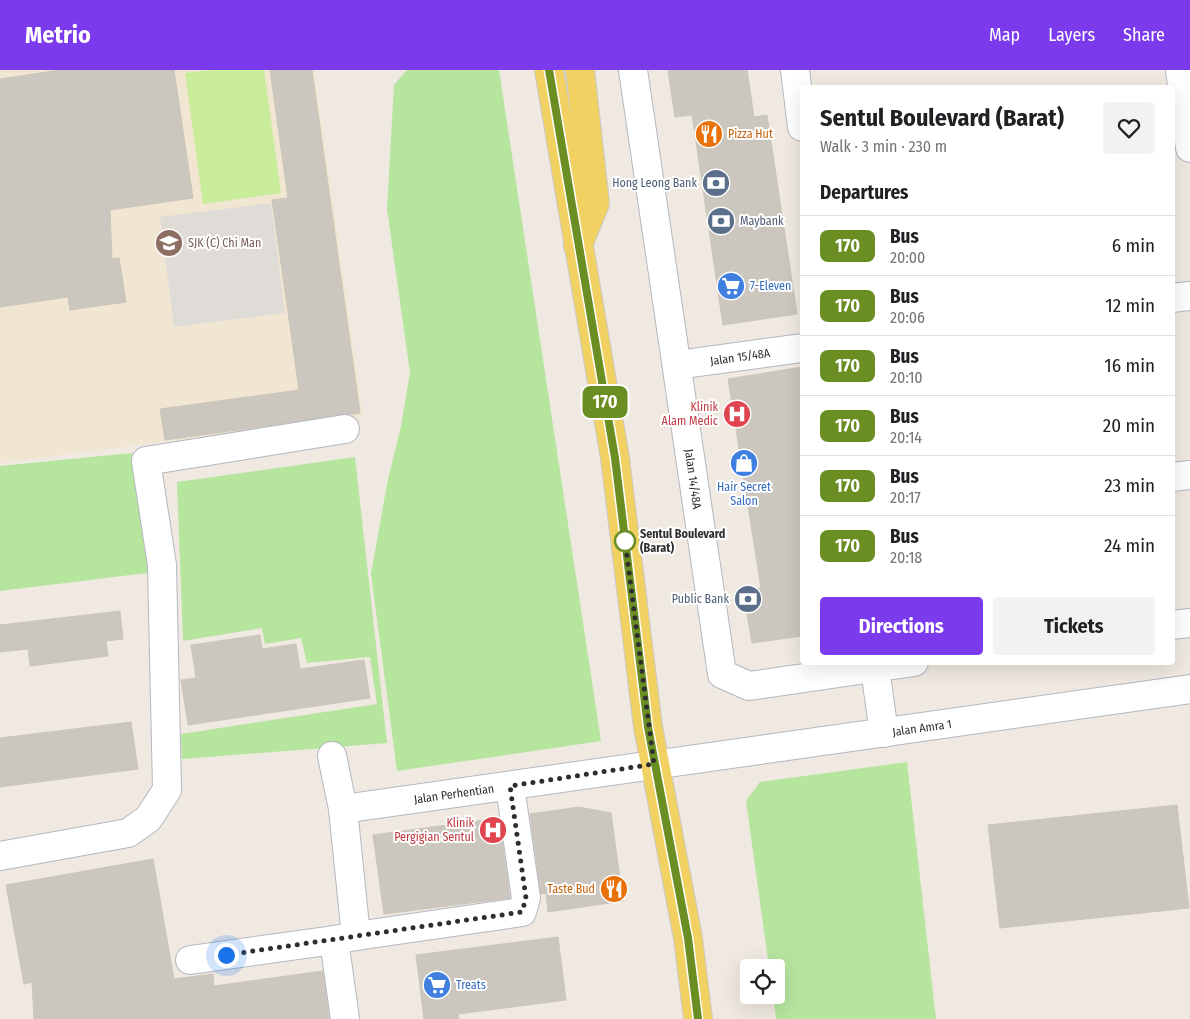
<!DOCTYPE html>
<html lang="en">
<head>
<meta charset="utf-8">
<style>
  :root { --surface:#fff; --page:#f2f2f2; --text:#202124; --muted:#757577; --line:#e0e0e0; --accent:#7c3aed }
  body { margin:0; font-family:"Fira Sans Condensed",sans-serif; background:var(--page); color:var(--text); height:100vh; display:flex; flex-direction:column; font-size:19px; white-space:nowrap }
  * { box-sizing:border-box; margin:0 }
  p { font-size:16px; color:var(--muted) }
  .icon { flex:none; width:28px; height:28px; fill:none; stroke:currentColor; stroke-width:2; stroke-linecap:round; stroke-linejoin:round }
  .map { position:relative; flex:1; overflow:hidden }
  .details { position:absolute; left:800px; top:15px; width:375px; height:580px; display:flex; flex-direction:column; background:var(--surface); border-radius:5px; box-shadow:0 5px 20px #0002 }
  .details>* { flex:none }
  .badge { padding:0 10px; border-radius:8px; font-size:18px; line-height:32px }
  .fabs { position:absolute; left:740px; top:889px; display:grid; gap:10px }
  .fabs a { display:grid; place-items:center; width:45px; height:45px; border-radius:5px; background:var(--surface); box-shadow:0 5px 20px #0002; font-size:25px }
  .you { position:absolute; width:25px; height:25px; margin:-12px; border:4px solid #fff; border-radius:50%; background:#1a73e8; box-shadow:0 0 0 8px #1a73e833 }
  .map>.badge { position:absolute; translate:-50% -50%; box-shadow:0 0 0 2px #fff }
  h2 { padding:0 20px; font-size:19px; line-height:45px }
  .round { display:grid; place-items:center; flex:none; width:52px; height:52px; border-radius:5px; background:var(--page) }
  .head { display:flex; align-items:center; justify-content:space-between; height:85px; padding:0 20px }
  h1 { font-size:24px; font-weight:700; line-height:38px }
  .cta { display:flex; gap:10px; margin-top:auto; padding:10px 20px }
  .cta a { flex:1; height:58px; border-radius:5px; background:var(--accent); color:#fff; font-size:20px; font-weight:700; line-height:58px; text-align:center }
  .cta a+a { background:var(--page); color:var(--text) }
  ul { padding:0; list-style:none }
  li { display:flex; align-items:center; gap:15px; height:60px; padding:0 20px; border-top:1px solid var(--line) }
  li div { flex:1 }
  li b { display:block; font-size:19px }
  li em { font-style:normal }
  li .badge { min-width:55px; font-weight:700; text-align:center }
  header { display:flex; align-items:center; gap:30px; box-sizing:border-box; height:70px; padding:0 25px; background:var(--accent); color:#fff }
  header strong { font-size:24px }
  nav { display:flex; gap:28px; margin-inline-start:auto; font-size:18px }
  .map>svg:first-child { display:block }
  .education { fill:#f0e6d1 }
  .green { fill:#b6e59e }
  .pitch { fill:#c9ec9a }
  .plaza { fill:#dfdcd8 }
  .building { fill:#cbc7bf; stroke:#cbc5ba }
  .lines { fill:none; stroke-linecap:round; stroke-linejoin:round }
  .minor-casing { stroke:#b4b7c1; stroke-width:30 }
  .major-casing { stroke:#c9c9c9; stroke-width:30 }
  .minor { stroke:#fff; stroke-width:28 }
  .major { stroke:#f2d163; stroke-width:28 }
  .line-casing { stroke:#fff; stroke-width:11 }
  .line { stroke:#6b8e23; stroke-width:8 }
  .walk { stroke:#2e2e2e; stroke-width:5; stroke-dasharray:0 9 }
  .stop-dot { fill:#fff; stroke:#6b8e23; stroke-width:2.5 }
  .labels { text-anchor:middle; stroke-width:4; stroke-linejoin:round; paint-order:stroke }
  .food-label { font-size:12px; fill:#c56008; stroke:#fff; text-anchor:start }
  .service-label { font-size:12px; fill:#4e5e75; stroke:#fff; text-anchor:end }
  .education-label { font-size:12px; fill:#785e54; stroke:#fff; text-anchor:start }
  .shop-label { font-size:12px; fill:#366cbe; stroke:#fff; text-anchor:start }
  .street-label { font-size:12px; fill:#2e2e2e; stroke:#fff }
  .health-label { font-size:12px; fill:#be3a42; stroke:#fff; text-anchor:end }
  .stop-label { font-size:12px; font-weight:bold; fill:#2e2e2e; stroke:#fff; text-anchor:start }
</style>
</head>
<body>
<header>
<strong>Metrio</strong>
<nav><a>Map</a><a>Layers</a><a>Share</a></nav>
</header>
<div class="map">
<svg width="1190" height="949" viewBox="0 0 1190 949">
  <rect width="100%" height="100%" fill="#efe9e1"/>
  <!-- education -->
  <path class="education" d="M0,0H314L363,346L0,393Z"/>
  <!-- green -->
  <g class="green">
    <path d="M407,0H499L601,671L397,701L371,504L387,414L401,356L410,303L387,139L394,15Z"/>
    <path d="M132,383L155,502L0,521V396Z"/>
    <path d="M355,387L387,673L182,689L181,664L377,634L370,587L307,593L301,568L265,574L262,558L183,571L177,412Z"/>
    <path d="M907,692L936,949H776L773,925H776V898L769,897L746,731L760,712Z"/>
  </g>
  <!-- pitch -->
  <path class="pitch" d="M212,0H264L281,123L203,134L185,3Z"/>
  <!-- plaza -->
  <path class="plaza" d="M271,133L285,243L174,257L160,147Z"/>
  <!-- building -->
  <g class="building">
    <path d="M60,0H174L193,128L110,140L112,189L119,188L126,232L70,240L68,227L0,237V9Z"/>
    <path d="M270,0H312L360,343L165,370L160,339L299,320L272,130L288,128Z"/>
    <path d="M668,0H747L754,47L767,45L797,244L723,255L692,45L675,47Z"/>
    <path d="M802,297V566L752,573L743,521L761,518L728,309Z"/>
    <path d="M120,541L123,569L106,571L108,586L30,596L28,579L0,582V555Z"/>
    <path d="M260,565L262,579L296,574L300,599L364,590L370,628L188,655L181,610L196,608L191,575Z"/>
    <path d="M131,652L138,699L0,717V668Z"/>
    <path d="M1177,735L1189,838L1000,858L988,755Z"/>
    <path d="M579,737L611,743L623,831L548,842L546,823L541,824L530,744Z"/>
    <path d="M499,748L510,828L384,844L373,765Z"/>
    <path d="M153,789L174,909L213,904L214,916L323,901L329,949H34L32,912L24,914L6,815Z"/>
    <path d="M558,867L566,930L458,944L459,949H424L416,885Z"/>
  </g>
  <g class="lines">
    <defs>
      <g id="minor">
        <path d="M633,0L722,604L749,616L914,592"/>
        <path d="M795,0L802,57"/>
        <path d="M1180,0L1190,78"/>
        <path d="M1172,228L1190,226"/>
        <path d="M677,295L802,278"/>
        <path d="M1172,407L1190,405"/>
        <path d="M1172,555L1190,553"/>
        <path d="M874,592L884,663"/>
        <path d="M332,686L343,739L356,866L334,870L345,949"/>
        <path d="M343,739L1190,619"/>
        <path d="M0,786L128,763L148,749L167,720L162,495L146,391L345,359"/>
        <path d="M356,866L522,842L526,828L510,716"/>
        <path d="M190,890L334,870"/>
      </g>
      <g id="major">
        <path d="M549,0L615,388L648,657L688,868L698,949"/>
        <path d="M578,175L595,133L580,0"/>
      </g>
    </defs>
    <!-- minor casing -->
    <use href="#minor" class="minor-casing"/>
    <!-- major casing -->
    <use href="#major" class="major-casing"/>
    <!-- minor -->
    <use href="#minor" class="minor"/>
    <!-- major -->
    <use href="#major" class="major"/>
  </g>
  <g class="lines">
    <defs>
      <path id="line" d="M549,0L615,388L648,657L688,868L698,949"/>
    </defs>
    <!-- line casing -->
    <use href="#line" class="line-casing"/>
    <!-- line -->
    <use href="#line" class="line"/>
    <!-- walk -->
    <path class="walk" d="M226,885L522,842L526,828L510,716L654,694L624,463L625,471"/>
  </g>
  <!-- icons -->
  <defs>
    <symbol id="restaurant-disc" viewBox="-11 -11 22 22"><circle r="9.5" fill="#e8710a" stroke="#fff"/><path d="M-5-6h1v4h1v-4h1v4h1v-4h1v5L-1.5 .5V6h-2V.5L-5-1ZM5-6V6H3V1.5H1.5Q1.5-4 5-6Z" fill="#fff"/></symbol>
    <symbol id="bank-disc" viewBox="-11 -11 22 22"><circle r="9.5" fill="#5c6f8a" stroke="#fff"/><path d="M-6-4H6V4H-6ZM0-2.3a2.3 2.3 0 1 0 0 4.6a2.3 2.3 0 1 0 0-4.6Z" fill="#fff"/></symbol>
    <symbol id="school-disc" viewBox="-11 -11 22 22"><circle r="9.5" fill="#8d6e63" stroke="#fff"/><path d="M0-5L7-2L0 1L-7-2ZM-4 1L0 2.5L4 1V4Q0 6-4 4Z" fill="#fff"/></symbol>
    <symbol id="supermarket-disc" viewBox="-11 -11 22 22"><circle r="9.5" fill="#3f7fe0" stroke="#fff"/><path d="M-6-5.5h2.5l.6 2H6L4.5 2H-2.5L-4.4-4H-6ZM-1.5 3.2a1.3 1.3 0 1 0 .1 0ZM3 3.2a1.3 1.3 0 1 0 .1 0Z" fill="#fff"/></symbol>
    <symbol id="hospital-disc" viewBox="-11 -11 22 22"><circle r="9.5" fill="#e0444e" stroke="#fff"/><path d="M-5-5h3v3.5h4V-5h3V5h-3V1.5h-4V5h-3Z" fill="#fff"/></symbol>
    <symbol id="shop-disc" viewBox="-11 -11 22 22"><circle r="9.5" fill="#3f7fe0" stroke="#fff"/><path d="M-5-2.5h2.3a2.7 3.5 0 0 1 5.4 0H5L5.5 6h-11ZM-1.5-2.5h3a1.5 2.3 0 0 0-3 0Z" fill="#fff"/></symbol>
  </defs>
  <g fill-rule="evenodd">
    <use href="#restaurant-disc" x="693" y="48" width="32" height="32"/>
    <use href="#bank-disc" x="700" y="97" width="32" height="32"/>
    <use href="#bank-disc" x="705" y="135" width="32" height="32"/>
    <use href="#school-disc" x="153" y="157" width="32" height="32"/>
    <use href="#supermarket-disc" x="715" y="200" width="32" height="32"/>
    <use href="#hospital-disc" x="721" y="328" width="32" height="32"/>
    <use href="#shop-disc" x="728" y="377" width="32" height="32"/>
    <use href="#bank-disc" x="732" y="513" width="32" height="32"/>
    <use href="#hospital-disc" x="477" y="744" width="32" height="32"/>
    <use href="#restaurant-disc" x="598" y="803" width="32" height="32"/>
    <use href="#supermarket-disc" x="421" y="899" width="32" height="32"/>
  </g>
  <!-- markers -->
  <circle class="stop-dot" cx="625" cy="471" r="10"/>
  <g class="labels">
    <!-- food labels -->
    <g class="food-label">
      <text x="728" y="68">Pizza Hut</text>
      <text x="595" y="823" text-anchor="end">Taste Bud</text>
    </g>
    <!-- service labels -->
    <g class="service-label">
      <text x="697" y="117">Hong Leong Bank</text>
      <text x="740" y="155" text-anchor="start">Maybank</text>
      <text x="729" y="533">Public Bank</text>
    </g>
    <!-- education labels -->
    <g class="education-label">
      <text x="188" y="177">SJK (C) Chi Man</text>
    </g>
    <!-- shop labels -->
    <g class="shop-label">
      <text x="750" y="220">7-Eleven</text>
      <text x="744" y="421" text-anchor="middle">Hair Secret<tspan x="744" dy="14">Salon</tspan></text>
      <text x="456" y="919">Treats</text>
    </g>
    <!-- street labels -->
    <g class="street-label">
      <text transform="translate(740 287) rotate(-8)" y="4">Jalan 15/48A</text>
      <text transform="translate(693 409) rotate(82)" y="4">Jalan 14/48A</text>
      <text transform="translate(922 658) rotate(-8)" y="4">Jalan Amra 1</text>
      <text transform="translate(454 724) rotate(-8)" y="4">Jalan Perhentian</text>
    </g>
    <!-- health labels -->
    <g class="health-label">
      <text x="718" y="341">Klinik<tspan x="718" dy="14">Alam Medic</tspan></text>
      <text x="474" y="757">Klinik<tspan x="474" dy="14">Pergigian Sentul</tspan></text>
    </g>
    <!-- stop labels -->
    <g class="stop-label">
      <text x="640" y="468">Sentul Boulevard<tspan x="640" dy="14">(Barat)</tspan></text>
    </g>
  </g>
</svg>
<div class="fabs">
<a><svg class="icon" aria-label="locate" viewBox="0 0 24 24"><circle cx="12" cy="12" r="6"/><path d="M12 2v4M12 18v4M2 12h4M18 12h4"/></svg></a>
</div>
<div class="you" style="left:226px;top:885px"></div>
<b class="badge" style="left:605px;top:332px;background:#6b8e23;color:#fff">170</b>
<section class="details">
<div class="head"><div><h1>Sentul Boulevard (Barat)</h1><p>Walk · 3 min · 230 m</p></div><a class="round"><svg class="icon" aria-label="heart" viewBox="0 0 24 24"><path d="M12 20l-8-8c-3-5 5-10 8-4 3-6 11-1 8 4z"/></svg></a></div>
<h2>Departures</h2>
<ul>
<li><span class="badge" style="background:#6b8e23;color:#fff">170</span><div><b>Bus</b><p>20:00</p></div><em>6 min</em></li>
<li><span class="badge" style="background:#6b8e23;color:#fff">170</span><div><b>Bus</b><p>20:06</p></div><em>12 min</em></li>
<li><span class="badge" style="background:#6b8e23;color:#fff">170</span><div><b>Bus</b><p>20:10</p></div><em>16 min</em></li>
<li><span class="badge" style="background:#6b8e23;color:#fff">170</span><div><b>Bus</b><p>20:14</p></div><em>20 min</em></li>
<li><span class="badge" style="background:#6b8e23;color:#fff">170</span><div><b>Bus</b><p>20:17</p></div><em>23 min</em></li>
<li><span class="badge" style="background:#6b8e23;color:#fff">170</span><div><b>Bus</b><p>20:18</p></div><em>24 min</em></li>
</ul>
<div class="cta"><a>Directions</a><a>Tickets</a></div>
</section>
</div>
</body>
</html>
